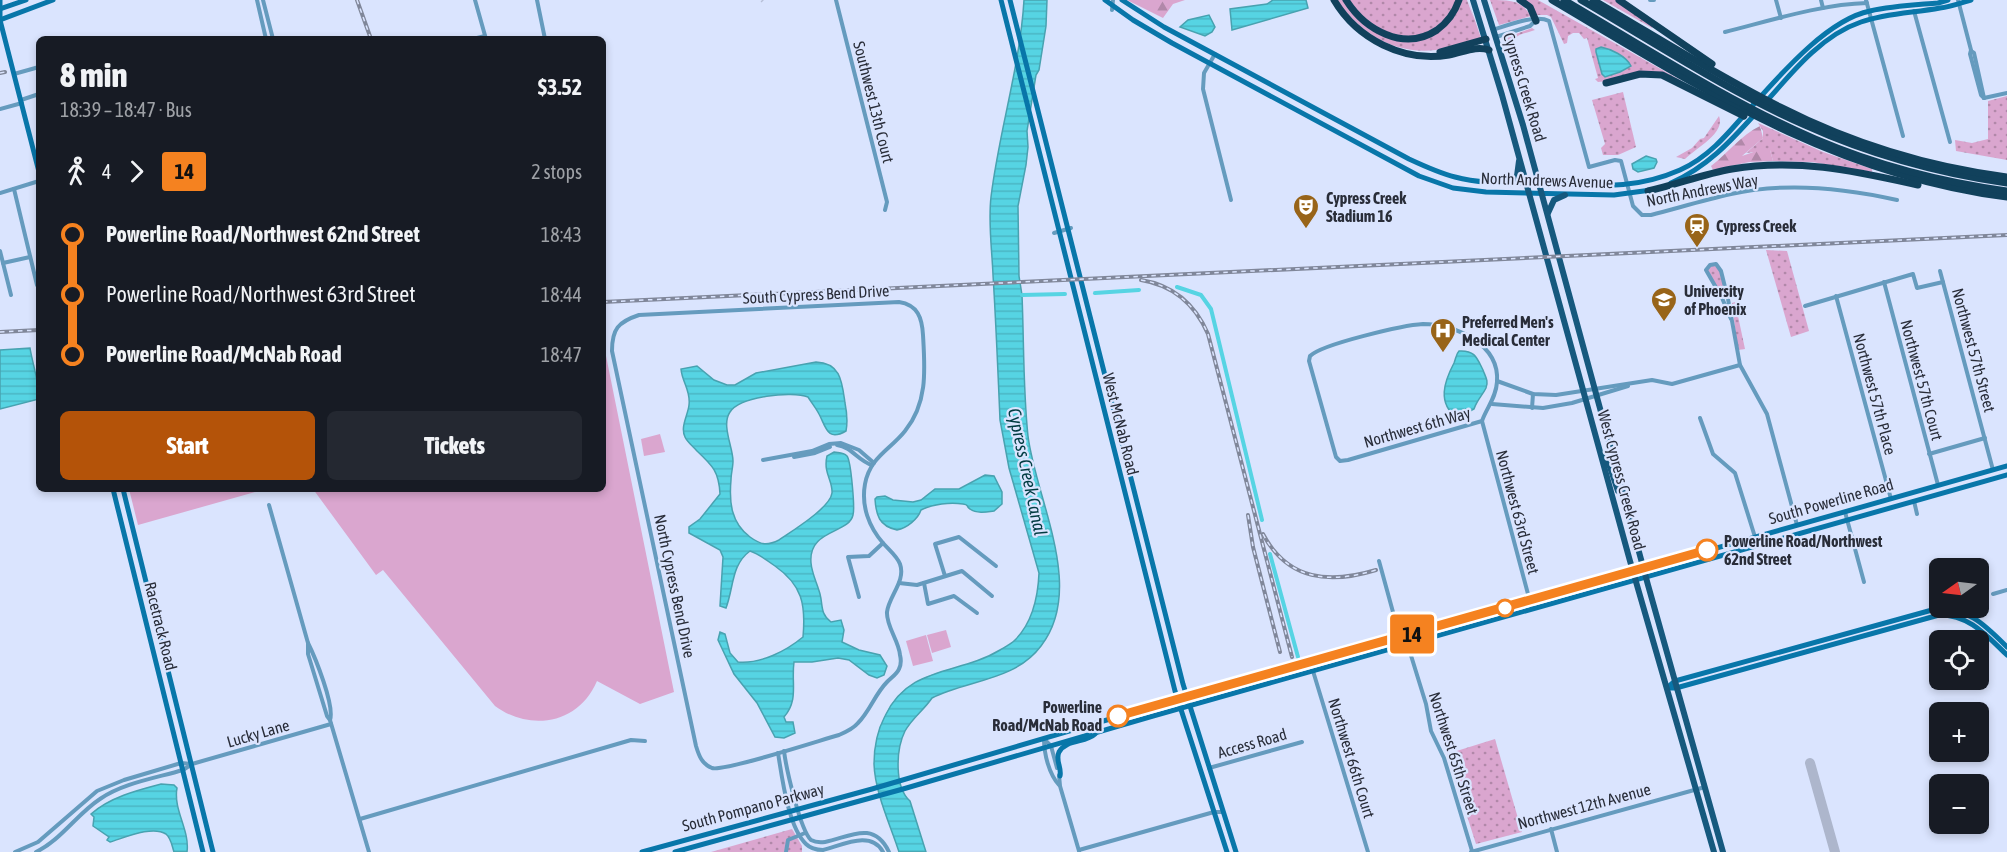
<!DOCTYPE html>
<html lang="en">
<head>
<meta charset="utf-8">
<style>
  :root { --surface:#171b24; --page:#242831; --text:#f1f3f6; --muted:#9ea1a6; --accent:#b45309 }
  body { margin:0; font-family:"Asap Condensed",sans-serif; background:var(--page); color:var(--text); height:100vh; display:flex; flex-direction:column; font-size:22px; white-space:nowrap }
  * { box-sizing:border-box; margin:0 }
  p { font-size:20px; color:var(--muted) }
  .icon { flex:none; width:33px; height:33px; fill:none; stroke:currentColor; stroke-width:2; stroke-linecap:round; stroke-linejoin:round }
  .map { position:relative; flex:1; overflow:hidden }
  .details { position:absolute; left:36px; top:36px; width:570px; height:456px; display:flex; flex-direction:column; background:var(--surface); border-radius:9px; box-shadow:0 3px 9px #0003 }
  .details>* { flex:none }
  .badge { padding:0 12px; border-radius:4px; font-size:21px; line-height:39px }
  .needle { width:39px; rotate:256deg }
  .controls { position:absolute; left:1929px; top:558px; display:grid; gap:12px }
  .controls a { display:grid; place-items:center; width:60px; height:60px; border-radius:9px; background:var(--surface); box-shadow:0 3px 9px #0003; font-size:30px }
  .map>.badge { position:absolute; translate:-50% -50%; box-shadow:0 0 0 3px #fff }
  .legs { display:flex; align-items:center; gap:9px; height:66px; padding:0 24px; font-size:20px }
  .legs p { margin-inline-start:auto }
  .head { display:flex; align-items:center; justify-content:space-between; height:102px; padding:0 24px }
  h1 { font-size:33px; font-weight:800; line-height:45px }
  .button { display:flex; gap:12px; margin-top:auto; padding:12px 24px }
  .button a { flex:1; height:69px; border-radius:9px; background:var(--accent); color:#fff; font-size:24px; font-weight:800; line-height:69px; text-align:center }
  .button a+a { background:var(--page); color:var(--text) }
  ul { padding:0 24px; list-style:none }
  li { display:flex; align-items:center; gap:21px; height:60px; font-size:22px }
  li i { display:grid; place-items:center; width:9px; height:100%; margin:0 8px; background:currentColor }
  li i::after { content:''; width:15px; height:15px; margin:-8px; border:4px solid; border-radius:50%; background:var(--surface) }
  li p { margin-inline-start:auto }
  li:first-child i { background:linear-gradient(#0000 50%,currentColor 0) }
  li:last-child i { background:linear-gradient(currentColor 50%,#0000 0) }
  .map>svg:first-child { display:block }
  .green { fill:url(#green-dots); fill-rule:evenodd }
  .forest { fill:url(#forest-firs) }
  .pitch { fill:#daa6cf }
  .water { fill:url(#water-rules); stroke:#48a2b0; stroke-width:1.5 }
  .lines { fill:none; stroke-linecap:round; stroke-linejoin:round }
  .canal { stroke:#56d4e3; stroke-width:4 }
  .taxiway { stroke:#adb6cc; stroke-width:10 }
  .street-tunnel { stroke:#b7bfd7; stroke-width:4; stroke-dasharray:4 2; stroke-linecap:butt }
  .street { stroke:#659bbe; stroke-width:4 }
  .secondary { stroke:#0876a9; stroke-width:5 }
  .primary { stroke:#16597e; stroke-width:6 }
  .highway { stroke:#11415c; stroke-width:7 }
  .rail-casing { stroke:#80879a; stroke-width:4 }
  .rail { stroke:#dae4fe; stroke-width:1.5; stroke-dasharray:4.5; stroke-linecap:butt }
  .line-1-casing { stroke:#fff; stroke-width:14 }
  .line-1 { stroke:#f58220; stroke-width:9 }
  .stop-1-dot { fill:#fff; stroke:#f58220; stroke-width:3 }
  .labels { text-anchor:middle; stroke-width:4.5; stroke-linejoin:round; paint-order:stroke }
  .street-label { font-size:16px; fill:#292d39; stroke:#dae4fe }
  .poi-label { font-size:16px; font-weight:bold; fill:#292d39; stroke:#dae4fe; text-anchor:start }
  .stop-label { font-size:16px; font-weight:bold; fill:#292d39; stroke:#dae4fe; text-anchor:start }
  .water-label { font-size:18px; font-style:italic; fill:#003b41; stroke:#dae4fe }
</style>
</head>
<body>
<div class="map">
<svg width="2007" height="852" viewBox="0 0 2007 852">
  <defs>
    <pattern id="green-dots" width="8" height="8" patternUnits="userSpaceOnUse" patternTransform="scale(1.5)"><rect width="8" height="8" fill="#daa6cf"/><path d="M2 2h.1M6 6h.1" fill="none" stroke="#b188a9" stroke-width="1.8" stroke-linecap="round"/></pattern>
    <pattern id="forest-firs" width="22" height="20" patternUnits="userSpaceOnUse" patternTransform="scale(1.5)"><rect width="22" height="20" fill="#daa6cf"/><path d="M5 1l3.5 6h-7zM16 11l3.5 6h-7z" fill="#b188a9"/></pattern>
    <pattern id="water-rules" width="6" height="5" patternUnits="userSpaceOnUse" patternTransform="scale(1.5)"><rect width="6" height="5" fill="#56d4e3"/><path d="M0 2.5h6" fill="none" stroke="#4bb6c4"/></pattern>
  </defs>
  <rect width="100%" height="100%" fill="#dae4fe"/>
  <!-- green -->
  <g class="green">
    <path d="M1337,0H1344L1390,39L1433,34L1461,0H1467L1474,19L1468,0L1481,38C1466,42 1451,48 1436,50C1394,55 1360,33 1337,0Z"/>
    <path d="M1348,0H1457C1439,39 1401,47 1368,21C1360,16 1354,7 1348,0Z"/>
    <path d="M1490,0C1510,0 1521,0 1531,16L1499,25Z"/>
    <path d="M1525,0H1538L1682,81L1665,75L1598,82L1595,79L1598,78L1587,38L1584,39L1579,33H1573L1568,36L1567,43L1564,44L1551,17L1547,15H1537ZM1606,48L1622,56L1631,66L1620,72L1605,77L1602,74L1596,52V49Z"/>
    <path d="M1603,0H1617L1653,26L1652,28Z"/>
    <path d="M1532,28L1535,30C1522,35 1516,32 1511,47H1508L1507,40L1508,37Z"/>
    <path d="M1623,92L1636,147L1618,155H1603L1601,148L1605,144L1592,100Z"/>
    <path d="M2007,96V160L1956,151L1955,140L1972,143L1988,139V101Z"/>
    <path d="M1719,116C1726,133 1696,148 1685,159L1676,157L1692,148L1700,139L1704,138Z"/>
    <path d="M1758,123L1823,152L1872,169V172L1812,162L1773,161L1770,150L1746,153L1763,138V131Z"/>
    <path d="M1766,250L1787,251L1809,331L1791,337Z"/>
    <path d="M1710,265L1719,267L1728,299L1722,298L1706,270Z"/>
    <path d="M1735,302L1745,349L1738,350L1737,344L1732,303Z"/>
    <path d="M1495,739L1522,832L1476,844L1447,754Z"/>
    <path d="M792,829L802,846V852H711Z"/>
  </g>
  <!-- forest -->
  <g class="forest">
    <path d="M1127,0H1185L1173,4L1163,18Z"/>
    <path d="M1760,126L1763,138L1742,156L1765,148L1770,150L1773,161L1749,162L1713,170L1711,166C1728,153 1741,135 1760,126Z"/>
  </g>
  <!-- pitch -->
  <g class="pitch">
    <path d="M603,341L674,692L640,704L597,681C579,724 530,732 495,706L383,570L376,575L313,489H603Z"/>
    <path d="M660,434L665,452L644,456L641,439Z"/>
    <path d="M129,489H266L138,525Z"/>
    <path d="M946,630L951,647L932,653L927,635Z"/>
    <path d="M926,635L933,661L913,666L906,641Z"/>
  </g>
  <!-- water -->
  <g class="water">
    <path d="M1024,0H1047L1046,26L1039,70L1036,75L1027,131L1028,147L1026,165L1018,206L1019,276L1022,295C1024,342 1023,389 1028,436C1036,500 1086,588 1041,646C1015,681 967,680 932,698C924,710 912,718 905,731C896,749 894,787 910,801L926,852H899C890,824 875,793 874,764C874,747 877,731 885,716C909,665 959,675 1000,650C1005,647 1011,644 1015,640C1033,622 1038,597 1039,573L1009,468L1000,420C998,372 996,323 993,275C992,249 988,223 991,197C999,131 1020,67 1024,0Z"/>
    <path d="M1273,0H1306L1308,8L1232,30L1230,9L1267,4Z"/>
    <path d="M1209,15L1215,27L1212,32L1205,36L1180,27L1188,20Z"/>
    <path d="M1601,47C1611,49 1626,56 1631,66L1620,72L1605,77L1602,74L1596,52V49Z"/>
    <path d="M1646,156L1656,159L1657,162L1654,168L1638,172L1633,169L1632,164Z"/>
    <path d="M30,348C33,366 39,381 39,399L0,409V350Z"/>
    <path d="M1459,351C1475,350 1477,358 1483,370C1485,376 1489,381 1486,388C1482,396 1477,400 1474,409L1457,418C1437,403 1444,382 1454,363C1456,358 1456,354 1459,351Z"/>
    <path d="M816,362C841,363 842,382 845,403C847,413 848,421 846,431C827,442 826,427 819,414C816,408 811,402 808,397C792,391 740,396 730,412C721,425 733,447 733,461C733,467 731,474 731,480C729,502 731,523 750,537C761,545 767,546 779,540C792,531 830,508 832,493C833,481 823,473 827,456L834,452C839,453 843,452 847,456C851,461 855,508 853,515C849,534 808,529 811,563C812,574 817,583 820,594C823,605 820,614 831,622L841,620L844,630L842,642L859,650L880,655L887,666L884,675L877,678L869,675L849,660L838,658L812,662H794C791,683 799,700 784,717L786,722H793L795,733L784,738L775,737L757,703L734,674L718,640L720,632L725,634L730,653L738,662C761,664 786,651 803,637C806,604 802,585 775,566C767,560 759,554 750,551C731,565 734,587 726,608L720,606L723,557L720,550L689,533V527L700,519L720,494C719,472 713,466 697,451C693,446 687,442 685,437C680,427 688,415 689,405C691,391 682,382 681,369L697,366L714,380L727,385H735L756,373Z"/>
    <path d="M985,475L994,476L1002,492V504L994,511C987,512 977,514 970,509C965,506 970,505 963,504C950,502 933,504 921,510C918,519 907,528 897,530C879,526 876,515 875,499L877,497L885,496L893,500L913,502L921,500L935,489H959Z"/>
    <path d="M161,784L174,785L177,788C173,810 190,830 187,852H174C172,846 171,838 166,834C152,825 124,838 110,842L107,840L109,837L93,826L94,817L91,814C110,797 138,790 161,784Z"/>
  </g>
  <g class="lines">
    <!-- canal -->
    <g class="canal">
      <path d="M1177,287L1201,295L1211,309L1262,520"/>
      <path d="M1095,293L1139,290"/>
      <path d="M1022,295L1065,294"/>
      <path d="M1270,554L1298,657"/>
    </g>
    <!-- taxiway -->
    <path class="taxiway" d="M1810,763L1835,852"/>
    <!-- street-tunnel -->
    <path class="street-tunnel" d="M762,0L763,1"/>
    <!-- street -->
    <g class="street">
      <path d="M257,0L266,39"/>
      <path d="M263,0L273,39"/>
      <path d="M475,0L486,39"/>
      <path d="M537,0L545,39"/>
      <path d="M836,0L887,202L885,210"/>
      <path d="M1650,0H1654"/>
      <path d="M1776,0L1781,18"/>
      <path d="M1821,0L1823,8"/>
      <path d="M1866,0L1903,136"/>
      <path d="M1958,0L1971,50L1970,54L1981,95L1984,98"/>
      <path d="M1112,10L1113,0"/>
      <path d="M1914,11L1950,142"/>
      <path d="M1493,30C1508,25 1536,14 1549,21L1589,167L1615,160L1621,161L1633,206L1642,215H1651C1678,208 1704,200 1731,194C1785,182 1844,188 1897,200"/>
      <path d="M1725,32C1769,21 1822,4 1867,3"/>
      <path d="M1496,37L1530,26L1535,21"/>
      <path d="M473,39L485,36"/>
      <path d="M1971,51L1974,53L1984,98"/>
      <path d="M1215,54L1204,73L1203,89L1231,200"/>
      <path d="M14,74L39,67"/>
      <path d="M1984,98L2007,93"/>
      <path d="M21,100L39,94"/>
      <path d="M0,109L22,103"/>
      <path d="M14,189L37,285"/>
      <path d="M0,193L39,181"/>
      <path d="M1054,233L1071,228"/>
      <path d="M0,251L11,295"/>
      <path d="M3,263L30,257"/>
      <path d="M1940,271L1993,470"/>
      <path d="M1884,282L1938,485"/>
      <path d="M1836,296L1891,499"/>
      <path d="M899,302C918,305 922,318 923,335C925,369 928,403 905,431C890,450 870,457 865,484C861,506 869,527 883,543C889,550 897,556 900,564C906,581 889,596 887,612C886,626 899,641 900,655C901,659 901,665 899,669C897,674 891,678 887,682C875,694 870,711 858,723C853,729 846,732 839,735C821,740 723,772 712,768C702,764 699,756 696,746L612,351C612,329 618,322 639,315Z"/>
      <path d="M1805,306L1913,274L1917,288L1943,282"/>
      <path d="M1731,319L1722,298L1706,270L1710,265L1716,264L1721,271L1728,299L1740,365L1767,414L1797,525"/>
      <path d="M1423,324C1455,324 1500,344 1497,382C1496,398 1487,407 1482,421L1348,460L1340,461L1336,457L1309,361L1310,356C1322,344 1404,325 1423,324Z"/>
      <path d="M1497,381L1533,394L1556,395L1652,380L1672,384L1740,365"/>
      <path d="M1492,404L1543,408L1572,403L1628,386"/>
      <path d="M1532,408L1533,394"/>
      <path d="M1700,418L1713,454L1735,473L1755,537"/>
      <path d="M1482,421L1532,609"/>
      <path d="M837,445C852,447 858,461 872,465"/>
      <path d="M1929,454L1985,438"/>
      <path d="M794,457L815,453L830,447"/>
      <path d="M763,460L812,451L829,444L841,443L859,450L874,463"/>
      <path d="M1914,501L1917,514"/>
      <path d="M269,505L308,643C315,657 335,706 330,720"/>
      <path d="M1845,512L1864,582"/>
      <path d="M1379,561L1399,634L1409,649L1426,704L1431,731L1444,758L1472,851"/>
      <path d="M945,576L935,544L959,537L996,566"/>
      <path d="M899,583L917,585L962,571L992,596"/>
      <path d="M924,583L928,604L954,596L977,613"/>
      <path d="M1993,594L2007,590"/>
      <path d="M859,597L848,557L869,556L883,543"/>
      <path d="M308,643V654L327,716L330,720L369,852"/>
      <path d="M1313,671L1368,852"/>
      <path d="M1044,739L1051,746L1057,768"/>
      <path d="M1044,739C1044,754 1049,774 1059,785"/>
      <path d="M784,751C786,767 800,830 811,840C833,852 869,810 889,852"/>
      <path d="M778,753C782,777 788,827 806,844C811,849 816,850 823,850C843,845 871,830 883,852"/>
      <path d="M1209,768L1302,742"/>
      <path d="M1059,775L1060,786L1079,851"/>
      <path d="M360,819L631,740L645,741"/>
      <path d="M1551,829L1557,852"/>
      <path d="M1079,850L1214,812H1223"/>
      <path d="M15,852L38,842L97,791L124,780L181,763L192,764"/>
      <path d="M36,852C61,840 77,814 100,799C123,783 156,778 183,770L192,764L331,724"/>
      <path d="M786,852L788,840L805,833"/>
      <path d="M1471,852L1705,787"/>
    </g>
    <!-- secondary -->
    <g class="secondary">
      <path d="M0,0V20L39,172"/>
      <path d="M1001,0L1175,691L1227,852"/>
      <path d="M1010,0L1183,684L1236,852"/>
      <path d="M1105,0L1133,20L1172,43L1419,176L1453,188L1486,192L1614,195L1651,190"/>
      <path d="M1122,0L1164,27L1409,159C1424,166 1439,173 1455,177C1484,185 1516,182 1546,183C1596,185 1632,191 1680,170C1707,158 1726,136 1745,114C1775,81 1825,20 1870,11C1892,6 1915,5 1938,3L1948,0"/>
      <path d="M0,9L26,0"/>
      <path d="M0,20L53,0"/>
      <path d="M1766,102C1792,72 1822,35 1861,22C1887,13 1913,13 1940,8C1950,7 1961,3 1971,0"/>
      <path d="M1671,183C1707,167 1730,142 1756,113"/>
      <path d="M113,489L203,852"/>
      <path d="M123,489L213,852"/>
      <path d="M1667,688L1675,681L1932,610C1968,607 1983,623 2007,647"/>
      <path d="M1667,688H1676L1939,615C1970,615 1986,635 2007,655"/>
      <path d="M1060,776C1062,768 1055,760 1059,752C1066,739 1086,743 1095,734"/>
      <path d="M642,852L872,789L1250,678L1288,669L2007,466"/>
      <path d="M675,852L903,789L1153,716L2007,475"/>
    </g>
    <!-- primary -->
    <g class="primary">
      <path d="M1473,0L1502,95L1630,561L1714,852"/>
      <path d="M1484,0L1523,125L1648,585L1723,852"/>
      <path d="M1511,183L1517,176L1519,161"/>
      <path d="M1548,213L1554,200L1565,195"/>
      <path d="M1602,456L1610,467L1618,491L1625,495"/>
    </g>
    <!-- highway -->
    <g class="highway">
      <path d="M1334,0C1357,39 1404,63 1449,55C1462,53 1476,45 1489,50"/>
      <path d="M1346,0C1365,30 1404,52 1437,30C1448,22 1455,12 1459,0"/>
      <path d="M1520,0L1530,7L1536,21"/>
      <path d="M1552,0C1699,87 1834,175 2007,197"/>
      <path d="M1564,0C1646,48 1727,101 1815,139C1876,165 1941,182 2007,191"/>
      <path d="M1581,0C1655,43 1727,91 1805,125C1869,154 1937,173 2007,183"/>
      <path d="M1593,0C1655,36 1716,75 1780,107C1851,143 1928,167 2007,177"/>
      <path d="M1619,0L1712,64"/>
      <path d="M1440,52L1486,39"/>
      <path d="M1606,83L1640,74L1662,75L1744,116"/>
      <path d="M1648,191C1676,185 1703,174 1732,169C1798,158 1854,171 1918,185"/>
    </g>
    <defs>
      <g id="rail">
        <path d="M357,0L371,39"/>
        <path d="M0,73L5,72"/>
        <path d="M1141,280C1172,285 1195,304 1208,334L1292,657"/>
        <path d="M603,302L2007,235"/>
        <path d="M0,332L39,330"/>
        <path d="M1248,515L1253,547L1280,652"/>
        <path d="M1263,534C1288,581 1330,584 1376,570"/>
      </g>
    </defs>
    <!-- rail casing -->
    <use href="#rail" class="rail-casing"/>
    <!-- rail -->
    <use href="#rail" class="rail"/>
  </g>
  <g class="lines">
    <defs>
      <path id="line-1" d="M1118,716L1707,550"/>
    </defs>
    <!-- line-1 casing -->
    <use href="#line-1" class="line-1-casing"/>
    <!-- line-1 -->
    <use href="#line-1" class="line-1"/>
  </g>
  <!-- icons -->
  <defs>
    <symbol id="theatre-pin" viewBox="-11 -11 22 30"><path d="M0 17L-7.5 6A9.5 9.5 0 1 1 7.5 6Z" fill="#986419" stroke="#dae4fe"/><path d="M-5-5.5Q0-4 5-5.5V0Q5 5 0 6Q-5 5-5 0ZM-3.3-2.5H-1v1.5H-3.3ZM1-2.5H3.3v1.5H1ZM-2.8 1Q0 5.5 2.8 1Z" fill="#fff"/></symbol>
    <symbol id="station-pin" viewBox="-11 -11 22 30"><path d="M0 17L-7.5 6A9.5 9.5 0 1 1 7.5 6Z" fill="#986419" stroke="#dae4fe"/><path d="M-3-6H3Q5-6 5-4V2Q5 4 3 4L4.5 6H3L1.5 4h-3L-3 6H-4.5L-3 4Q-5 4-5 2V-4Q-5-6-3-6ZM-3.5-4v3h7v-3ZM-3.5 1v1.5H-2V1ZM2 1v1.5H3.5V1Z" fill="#fff"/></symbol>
    <symbol id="university-pin" viewBox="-11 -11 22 30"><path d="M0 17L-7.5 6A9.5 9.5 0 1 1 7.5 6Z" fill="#986419" stroke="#dae4fe"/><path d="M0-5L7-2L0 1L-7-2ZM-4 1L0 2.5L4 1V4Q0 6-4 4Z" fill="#fff"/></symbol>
    <symbol id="hospital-pin" viewBox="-11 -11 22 30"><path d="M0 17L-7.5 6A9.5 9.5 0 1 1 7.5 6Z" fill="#986419" stroke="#dae4fe"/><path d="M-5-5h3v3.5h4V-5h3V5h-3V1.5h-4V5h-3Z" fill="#fff"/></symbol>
  </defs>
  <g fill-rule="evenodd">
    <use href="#theatre-pin" x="1291" y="192" width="30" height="40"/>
    <use href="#station-pin" x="1682" y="211" width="30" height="40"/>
    <use href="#university-pin" x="1649" y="285" width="30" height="40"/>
    <use href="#hospital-pin" x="1428" y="316" width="30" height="40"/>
  </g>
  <!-- markers -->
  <g class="stop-1-dot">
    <circle cx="1707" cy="550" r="10"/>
    <circle cx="1505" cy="608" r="8"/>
    <circle cx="1118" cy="716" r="10"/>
  </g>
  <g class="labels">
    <!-- street labels -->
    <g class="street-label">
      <text transform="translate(1525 87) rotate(73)" y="6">Cypress Creek Road</text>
      <text transform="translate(874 102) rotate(76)" y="6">Southwest 13th Court</text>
      <text transform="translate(1547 180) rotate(2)" y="6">North Andrews Avenue</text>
      <text transform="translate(1702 190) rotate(-11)" y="6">North Andrews Way</text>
      <text transform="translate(816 294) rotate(-3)" y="6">South Cypress Bend Drive</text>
      <text transform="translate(1974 350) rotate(75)" y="6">Northwest 57th Street</text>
      <text transform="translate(1922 380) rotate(75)" y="6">Northwest 57th Court</text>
      <text transform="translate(1875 394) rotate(75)" y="6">Northwest 57th Place</text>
      <text transform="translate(1121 424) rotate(76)" y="6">West McNab Road</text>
      <text transform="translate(1417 427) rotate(-16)" y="6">Northwest 6th Way</text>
      <text transform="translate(1622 480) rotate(75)" y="6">West Cypress Creek Road</text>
      <text transform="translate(1831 501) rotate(-16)" y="6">South Powerline Road</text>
      <text transform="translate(1518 512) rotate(75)" y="6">Northwest 63rd Street</text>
      <text transform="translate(675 586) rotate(78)" y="6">North Cypress Bend Drive</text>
      <text transform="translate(161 626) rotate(76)" y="6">Racetrack Road</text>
      <text transform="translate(258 733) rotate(-16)" y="6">Lucky Lane</text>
      <text transform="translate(1252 743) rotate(-16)" y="6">Access Road</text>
      <text transform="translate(1454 753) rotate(72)" y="6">Northwest 65th Street</text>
      <text transform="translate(1352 758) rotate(73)" y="6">Northwest 66th Court</text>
      <text transform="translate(1584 806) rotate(-15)" y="6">Northwest 12th Avenue</text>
      <text transform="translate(753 807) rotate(-15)" y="6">South Pompano Parkway</text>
    </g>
    <!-- poi labels -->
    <g class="poi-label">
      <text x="1326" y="204">Cypress Creek<tspan x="1326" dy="18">Stadium 16</tspan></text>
      <text x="1716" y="232">Cypress Creek</text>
      <text x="1684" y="297">University<tspan x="1684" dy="18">of Phoenix</tspan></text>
      <text x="1462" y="328">Preferred Men's<tspan x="1462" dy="18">Medical Center</tspan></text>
    </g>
    <!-- stop labels -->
    <g class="stop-label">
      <text x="1724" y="547">Powerline Road/Northwest<tspan x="1724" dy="18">62nd Street</tspan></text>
      <text x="1102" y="713" text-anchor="end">Powerline<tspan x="1102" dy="18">Road/McNab Road</tspan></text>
    </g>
    <!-- water labels -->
    <g class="water-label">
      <text transform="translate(1027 472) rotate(78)" y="6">Cypress Creek Canal</text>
    </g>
  </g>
</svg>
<div class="controls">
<a><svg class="needle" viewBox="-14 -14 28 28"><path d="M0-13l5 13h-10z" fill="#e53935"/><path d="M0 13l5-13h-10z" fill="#9ea1a6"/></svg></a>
<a><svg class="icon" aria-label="locate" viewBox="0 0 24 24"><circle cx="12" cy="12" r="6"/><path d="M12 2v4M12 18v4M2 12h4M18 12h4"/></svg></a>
<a>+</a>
<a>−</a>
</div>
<b class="badge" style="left:1412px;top:634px;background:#f58220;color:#111">14</b>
<section class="details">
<div class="head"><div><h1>8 min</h1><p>18:39 – 18:47 · Bus</p></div><b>$3.52</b></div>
<div class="legs"><svg class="icon" aria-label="walk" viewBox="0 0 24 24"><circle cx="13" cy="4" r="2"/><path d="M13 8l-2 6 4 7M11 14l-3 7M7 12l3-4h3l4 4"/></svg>4<svg class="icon" aria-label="forward" viewBox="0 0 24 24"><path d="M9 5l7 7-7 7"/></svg><b class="badge" style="background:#f58220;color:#111">14</b><p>2 stops</p></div>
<ul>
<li><i style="color:#f58220"></i><b>Powerline Road/Northwest 62nd Street</b><p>18:43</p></li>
<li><i style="color:#f58220"></i><span>Powerline Road/Northwest 63rd Street</span><p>18:44</p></li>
<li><i style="color:#f58220"></i><b>Powerline Road/McNab Road</b><p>18:47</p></li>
</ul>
<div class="button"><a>Start</a><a>Tickets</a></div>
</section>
</div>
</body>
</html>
